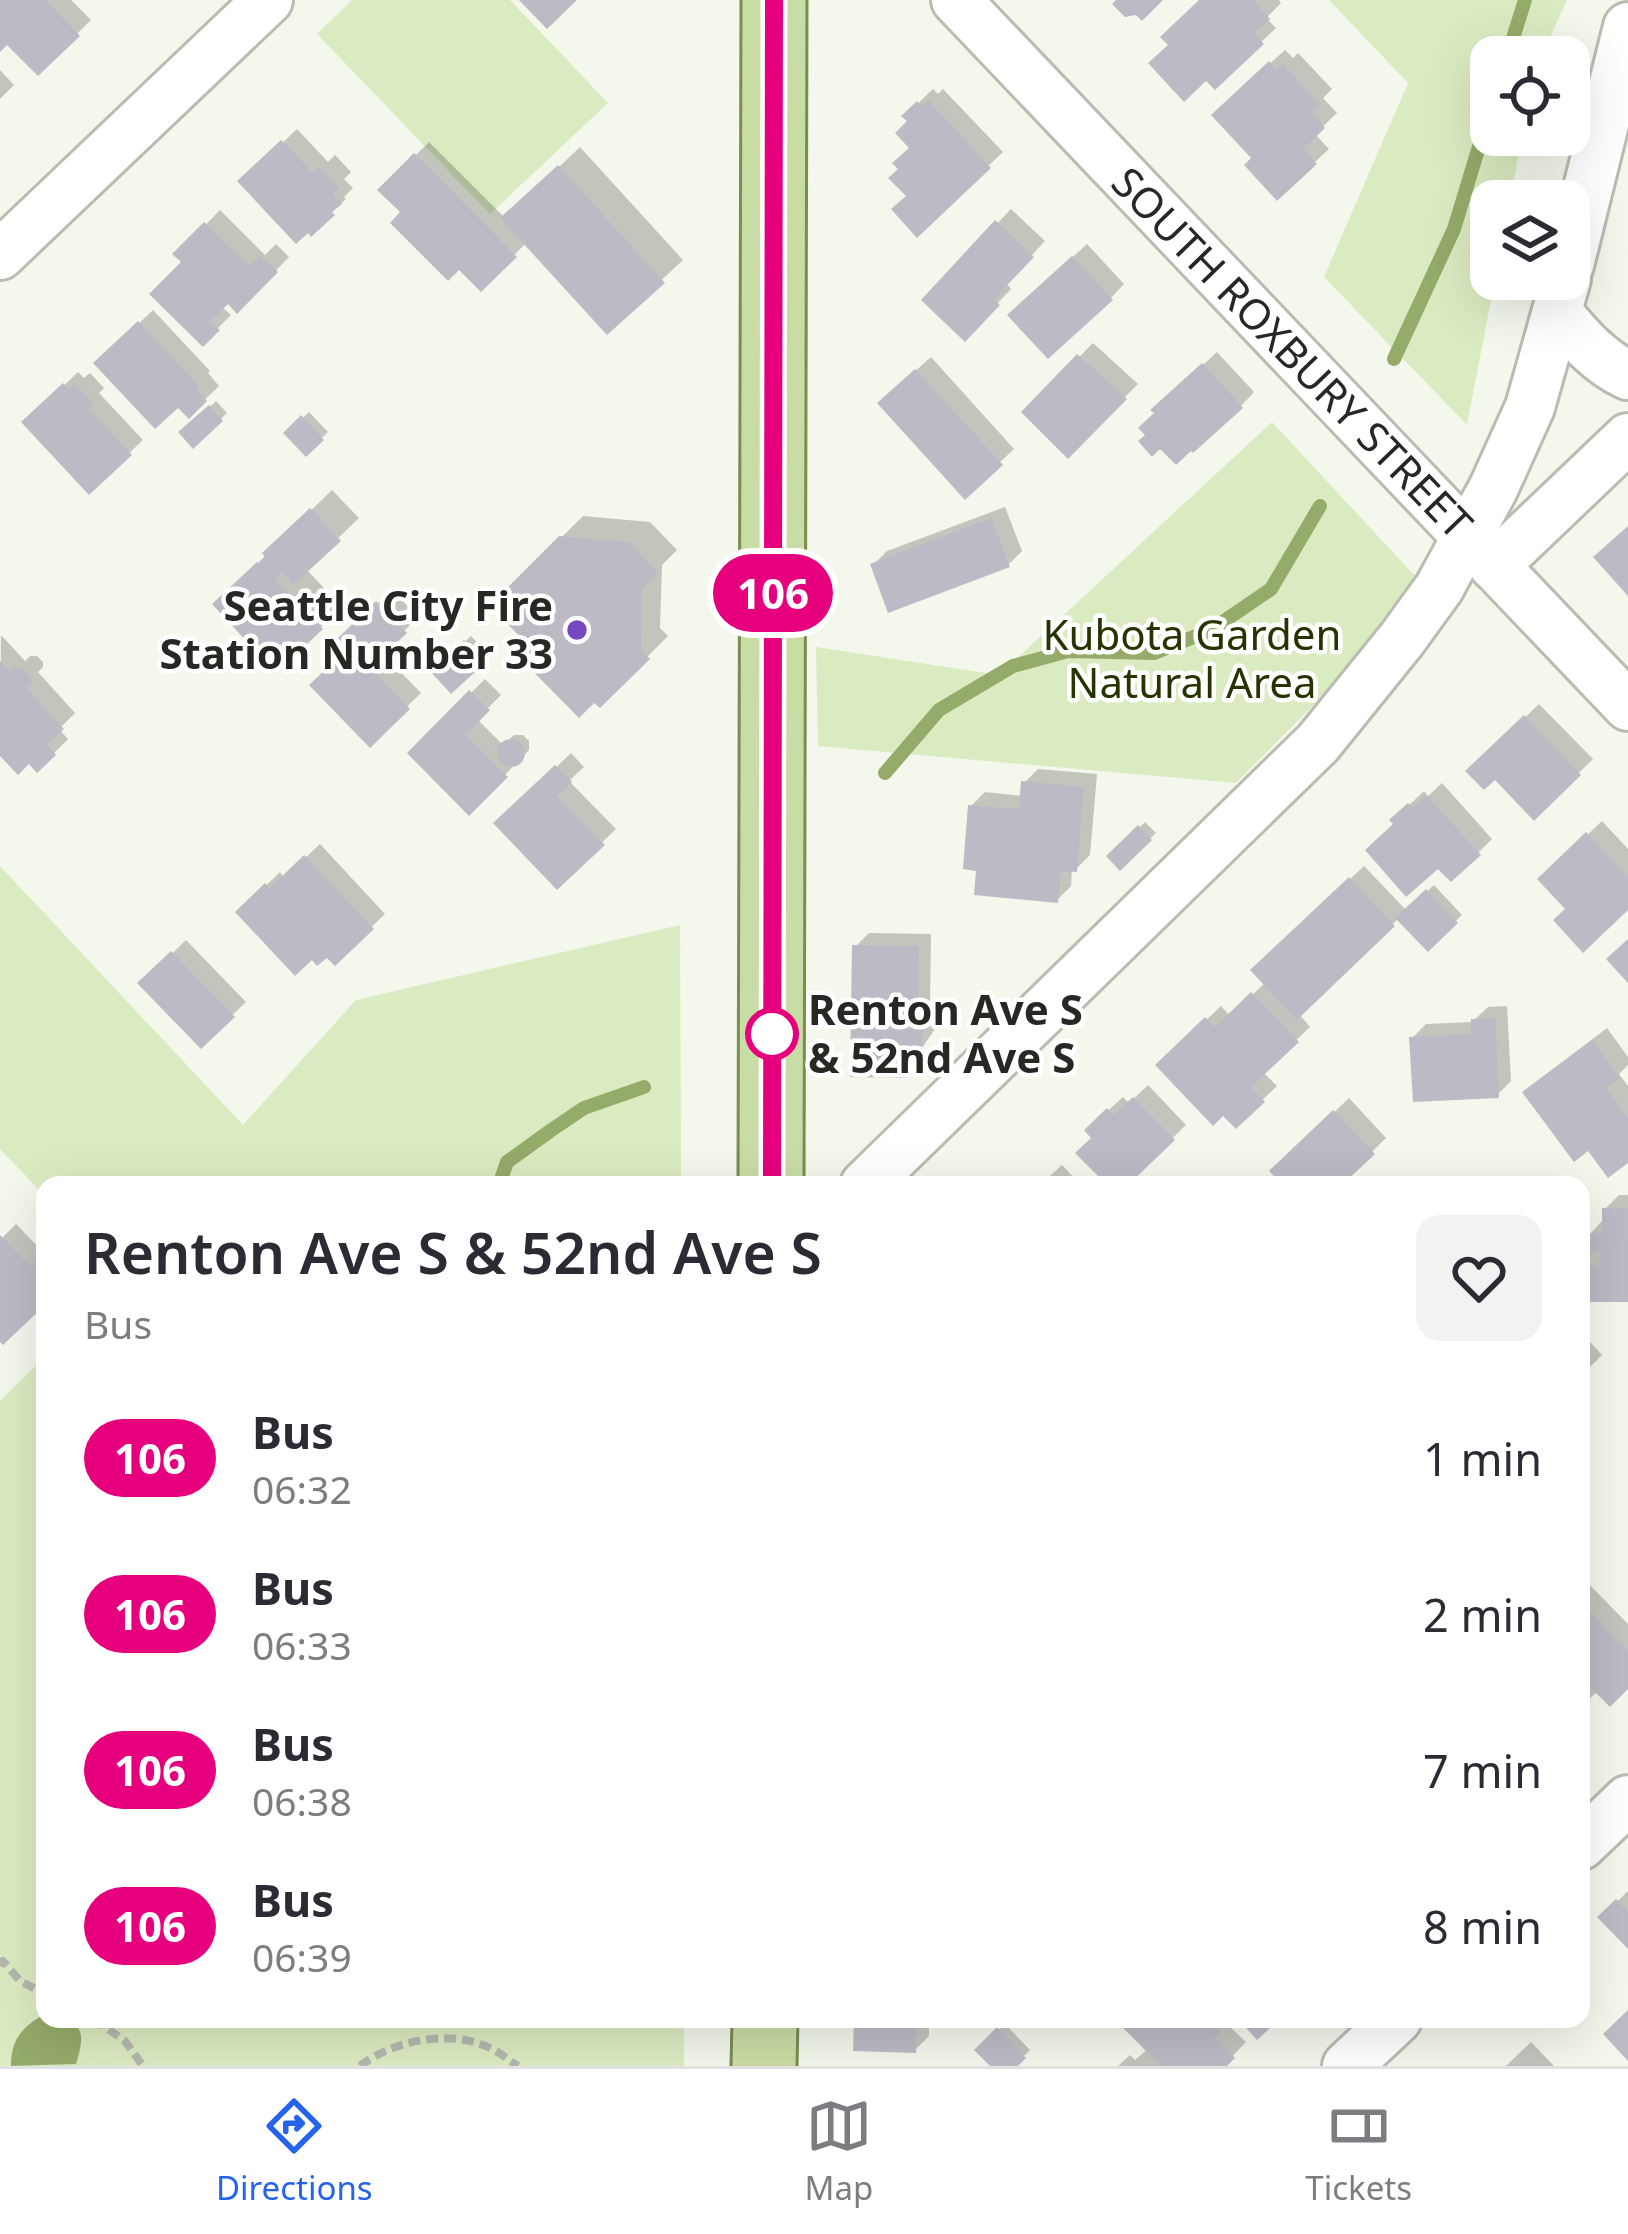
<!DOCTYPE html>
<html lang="en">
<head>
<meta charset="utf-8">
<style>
  :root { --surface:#fff; --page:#f2f2f3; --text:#2b2b33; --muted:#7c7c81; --line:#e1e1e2; --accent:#2563eb }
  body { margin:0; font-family:"Noto Sans",sans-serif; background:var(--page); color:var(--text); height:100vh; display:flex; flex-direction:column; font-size:45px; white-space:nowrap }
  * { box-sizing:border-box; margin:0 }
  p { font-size:39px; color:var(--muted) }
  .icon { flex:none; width:66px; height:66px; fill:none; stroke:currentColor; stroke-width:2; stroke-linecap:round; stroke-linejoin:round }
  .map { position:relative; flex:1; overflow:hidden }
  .details { position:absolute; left:36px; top:1176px; width:1554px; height:852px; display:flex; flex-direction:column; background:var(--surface); border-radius:24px; box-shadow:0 12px 48px #0002 }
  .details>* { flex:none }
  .badge { padding:0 24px; border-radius:39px; font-size:42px; line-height:78px }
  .tools { position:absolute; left:1470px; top:36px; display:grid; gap:24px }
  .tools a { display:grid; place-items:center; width:120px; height:120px; border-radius:24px; background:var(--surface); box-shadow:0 12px 48px #0002; font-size:60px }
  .map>.badge { position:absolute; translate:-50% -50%; box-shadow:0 0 0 6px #fff }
  .round { display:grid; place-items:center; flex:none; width:126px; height:126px; border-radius:24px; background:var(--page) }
  .head { display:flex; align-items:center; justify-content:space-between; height:204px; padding:0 48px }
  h1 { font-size:57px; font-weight:600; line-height:90px }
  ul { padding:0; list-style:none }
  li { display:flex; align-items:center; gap:36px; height:156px; padding:0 48px }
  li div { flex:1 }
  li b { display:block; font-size:45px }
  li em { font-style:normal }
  li .badge { min-width:132px; font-weight:700; text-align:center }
  .tab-bar { display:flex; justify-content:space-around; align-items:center; height:168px; border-top:3px solid var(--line); background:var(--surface); font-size:33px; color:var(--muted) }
  .tab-bar a { display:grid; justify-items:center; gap:6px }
  .tab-bar .on { color:var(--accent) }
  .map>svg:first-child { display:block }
  .green { fill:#dbebc1 }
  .water { fill:#95ab6a }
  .shadow { fill:#0003 }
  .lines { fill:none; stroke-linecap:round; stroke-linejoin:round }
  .stream { stroke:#95ab6a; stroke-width:14 }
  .building { fill:#bdbac5 }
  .minor-casing { stroke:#b8bdb2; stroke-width:54 }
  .major-casing { stroke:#798d51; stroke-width:69 }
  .path { stroke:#b5b8af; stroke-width:8; stroke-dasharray:12 6; stroke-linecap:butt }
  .minor { stroke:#fff; stroke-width:48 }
  .major { stroke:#cadca5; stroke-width:63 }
  .line-casing { stroke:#fff; stroke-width:27 }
  .line { stroke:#e6007e; stroke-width:18 }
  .poi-dot { fill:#7848c0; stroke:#fff; stroke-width:4.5 }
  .stop-dot { fill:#fff; stroke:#e6007e; stroke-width:6 }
  .labels { text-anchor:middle; stroke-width:9; stroke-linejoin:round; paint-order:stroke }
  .street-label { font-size:42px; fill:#262824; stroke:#fff }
  .poi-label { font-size:42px; font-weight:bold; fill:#262824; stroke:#fff; text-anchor:end }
  .park-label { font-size:42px; fill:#263401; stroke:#fff }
  .stop-label { font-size:42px; font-weight:bold; fill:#262824; stroke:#fff; text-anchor:start }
</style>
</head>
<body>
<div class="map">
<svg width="1628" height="2066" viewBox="0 0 1628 2066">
  <rect width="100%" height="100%" fill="#f3f7ec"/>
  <!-- green -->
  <g class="green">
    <path d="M352,0H510L608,103L490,214L317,34Z"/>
    <path d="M1329,0H1567L1541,57H1491V135H1522L1510,201H1491V279H1495L1467,425L1324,277L1408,83Z"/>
    <path d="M1272,422L1428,590L1236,783L818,746L816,647L999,675Z"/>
    <path d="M0,866L243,1125L356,1000L680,925L681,1185H45V1196L0,1149Z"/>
    <path d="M45,1356V2019H684V2066H0V1401Z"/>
  </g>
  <!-- water -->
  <path class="water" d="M45,2014V2019C82,2019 87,2029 76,2064L11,2066C11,2039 22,2027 45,2014Z"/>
  <!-- shadow -->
  <g class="shadow">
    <path d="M0,0H71L91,20L38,72L7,40L0,48Z"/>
    <path d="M1202,0H1279L1281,3L1266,18L1276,28L1215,86L1171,44Z"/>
    <path d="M1285,50L1293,58L1298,53L1332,89L1323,98L1337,113L1315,134L1329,149L1315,162L1228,101Z"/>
    <path d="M0,70L14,85L0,99Z"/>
    <path d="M933,89L938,94L943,89L1003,152L917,233L909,195L913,147L911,121L905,116Z"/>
    <path d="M297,129L328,162L335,155L351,172L344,179L353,188L344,197L346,199L311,232L241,182Z"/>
    <path d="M429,142L505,218L580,147L683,260L607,331L526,243L482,288L381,190Z"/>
    <path d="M1011,209L1045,241L1006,283L1011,289L965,338L925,300Z"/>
    <path d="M220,210L265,255L276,244L289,257L237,310L228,300L221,306L231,315L203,343L185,262L177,254Z"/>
    <path d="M1087,244L1124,284L1111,298L1025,301Z"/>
    <path d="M153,310L210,371L208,373L219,386L189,415L178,404L97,363Z"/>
    <path d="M1093,343L1138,384L1068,454L1025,412Z"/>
    <path d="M1217,352L1254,392L1241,406L1168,397Z"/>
    <path d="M931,357L1014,449L965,495L894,390Z"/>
    <path d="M78,372L84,378L90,373L104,388L99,393L143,440L89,491L25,423Z"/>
    <path d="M216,401L227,413L193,445L183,432Z"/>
    <path d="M309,412L328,432L306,453L287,433Z"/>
    <path d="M332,490L359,518L306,569L341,606L321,627L216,604Z"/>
    <path d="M1005,507L1022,551L1008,565H873L887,551Z"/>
    <path d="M583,516L650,522L677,550L662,565L660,628L668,636L600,704L525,638L515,615L499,600Z"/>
    <path d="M392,590L418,617L382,653L421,693L370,743L352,648L342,638Z"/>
    <path d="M1,635L25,661L30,656H37L43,662V667L38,672L75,713L59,729L68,739L54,753L29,760L0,752Z"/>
    <path d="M471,636L489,655L451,690L434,671Z"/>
    <path d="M485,679L501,695L477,719L503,745L514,735H523L529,741V750L469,812L411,753Z"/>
    <path d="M1539,704L1593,759L1534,817L1495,776L1470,771Z"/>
    <path d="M571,753L584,767L569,781L616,829L557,886L498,823Z"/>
    <path d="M1038,769L1097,774L1090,855L1076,869H1072L1071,886L1057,900L979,868L971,806L985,792L1023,796L1024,783Z"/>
    <path d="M1442,783L1492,839L1478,853L1397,824L1407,807L1424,791L1428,796Z"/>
    <path d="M1602,821L1628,849V906L1568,909L1541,879Z"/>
    <path d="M1145,822L1156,833L1120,867L1110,856Z"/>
    <path d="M320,844L385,914L335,962L327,954L312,956L239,912L280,872L284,878Z"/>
    <path d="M1364,866L1407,911L1434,885L1462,915L1428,948L1399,918L1299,1014L1310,1027L1263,1072L1277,1086L1236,1125L1159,1065L1221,1006L1230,1016L1266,982L1254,970Z"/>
    <path d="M869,933L931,934L930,1008H935V1029L922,1048L921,1061L908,1075L855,947Z"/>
    <path d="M186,940L246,1002L201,1045L142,983Z"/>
    <path d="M1507,1006L1511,1081L1497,1095L1412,1038L1426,1024L1472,1022L1488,1007Z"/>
    <path d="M1607,1028L1628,1057V1065L1619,1074L1628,1086V1159L1589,1147L1526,1092L1540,1079Z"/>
    <path d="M1148,1085L1186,1125L1124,1185H1111L1095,1137L1101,1117L1123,1097L1129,1103Z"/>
    <path d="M1349,1098L1386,1138L1338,1185H1286L1273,1171Z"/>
    <path d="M1062,1165L1081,1185H1040Z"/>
    <path d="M1619,1195H1628V1299H1581V1252H1589L1590,1234L1603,1220L1605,1209Z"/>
    <path d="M16,1224L45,1254V1301L0,1338V1240Z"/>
    <path d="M1581,1332L1602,1355L1581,1376Z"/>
    <path d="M1581,1576L1628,1624V1685L1598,1691L1584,1704L1586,1707L1581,1712Z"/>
    <path d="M1628,1891V1945L1601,1917Z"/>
    <path d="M857,2019H929V2036L915,2050Z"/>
    <path d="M1130,2019H1230L1226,2023L1246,2042L1223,2066H1118L1130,2055L1135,2060L1148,2049Z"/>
    <path d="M1005,2024L1030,2050L1014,2066H994L978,2050Z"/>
    <path d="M1531,2042L1554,2066H1506Z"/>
  </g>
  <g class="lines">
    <!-- stream -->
    <g class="stream">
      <path d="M1507,57L1525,0"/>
      <path d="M1394,359L1454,229L1491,107"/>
      <path d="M885,773L939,710L1013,666L1068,651L1154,653L1211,630L1271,589L1320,506"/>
      <path d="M499,1185L507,1162L550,1131L584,1108L644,1087"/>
    </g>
  </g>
  <!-- building -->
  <g class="building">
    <path d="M0,0H45L80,36L38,76L7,45L0,52Z"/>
    <path d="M519,0H577L547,29Z"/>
    <path d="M1116,0H1163L1142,21L1136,15L1125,17L1112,4Z"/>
    <path d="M1199,0H1253L1270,19L1254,33L1264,44L1215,90L1206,81L1184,102L1148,63L1168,45L1160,37Z"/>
    <path d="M1269,61L1277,69L1283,64L1320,105L1312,113L1325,128L1303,149L1317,164L1277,201L1244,165L1251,158L1211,115Z"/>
    <path d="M928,100L991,168L917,238L891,209L906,196L888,178L898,169L892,163L909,148L895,133L907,121L901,116L917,101L922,106Z"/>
    <path d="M281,140L313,173L320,167L339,188L333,194L342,204L332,212L335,215L311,237L308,233L296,244L237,181Z"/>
    <path d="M414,153L517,257L481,292L459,270L448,281L390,223L400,212L377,190Z"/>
    <path d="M558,165L665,283L607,335L500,218Z"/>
    <path d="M995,220L1034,257L994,299L1000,305L965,342L921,300Z"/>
    <path d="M204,222L249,266L261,256L278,272L237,314L228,304L210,322L220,330L203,347L149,294L181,262L172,254Z"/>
    <path d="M1072,256L1113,300L1048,359L1007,315Z"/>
    <path d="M138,321L199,386L196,389L207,401L189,419L178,408L155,429L93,363Z"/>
    <path d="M1077,354L1127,399L1068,459L1021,412Z"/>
    <path d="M1202,363L1243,408L1193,453L1191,451L1176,465L1160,449L1152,457L1138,441L1145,435L1138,428L1154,413L1150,410Z"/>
    <path d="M915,369L1003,465L965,500L877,403Z"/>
    <path d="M63,383L68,389L74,384L93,403L88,408L132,455L89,495L21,422Z"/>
    <path d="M209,405L223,421L193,449L178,432Z"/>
    <path d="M301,415L324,440L306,457L283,433Z"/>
    <path d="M310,508L341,541L293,585L282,572L275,579L323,629L276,673L212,604L257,562L259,564L265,557L262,553Z"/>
    <path d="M991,518L1010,567L888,613L870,564Z"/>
    <path d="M1628,526V596L1593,557Z"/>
    <path d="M559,536L629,542L658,573L642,589L641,649L650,659L600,708L594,703L579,718L511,649L521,638L505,621L511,615L495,600Z"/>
    <path d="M376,601L407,633L370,668L410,709L370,748L309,685L348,648L338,638Z"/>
    <path d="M464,640L485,663L451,694L430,671Z"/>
    <path d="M0,661L10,672L13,668H22L30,676L31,683L26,688L64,729L47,744L56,755L37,773L29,764L18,775L0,756Z"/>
    <path d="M469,690L490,710L466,735L508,777L469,816L407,753Z"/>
    <path d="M1524,715L1581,775L1534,821L1495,780L1484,790L1465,771Z"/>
    <circle cx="511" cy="753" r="14"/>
    <path d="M555,765L572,782L557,796L605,845L557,890L493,823Z"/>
    <path d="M1021,781L1084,787L1077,872L1061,871L1058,903L974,895L976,871L963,869L968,805L1019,809Z"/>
    <path d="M1426,795L1481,855L1451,882L1438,869L1406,897L1365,850L1393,824L1389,820L1408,803L1413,807Z"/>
    <path d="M1138,825L1152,840L1120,871L1106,856Z"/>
    <path d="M1586,832L1628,877V910L1583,953L1553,920L1565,909L1537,879Z"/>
    <path d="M304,855L374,929L335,966L327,958L317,966L312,960L295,976L235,912L265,883L269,889Z"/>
    <path d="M1349,877L1395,926L1297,1020L1250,970Z"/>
    <path d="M1426,889L1458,923L1428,952L1395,918Z"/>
    <path d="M1628,939V983L1606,959Z"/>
    <path d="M852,945L919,946L918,1021L923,1020L922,1046L916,1045V1058H909V1078L850,1077Z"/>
    <path d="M171,951L235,1017L201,1049L137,983Z"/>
    <path d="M1251,992L1299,1042L1251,1087L1265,1102L1236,1129L1223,1116L1213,1126L1155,1065L1205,1017L1215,1027Z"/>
    <path d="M1495,1018L1499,1098L1413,1102L1409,1037L1471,1034V1019Z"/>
    <path d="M1592,1040L1620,1078L1606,1088L1628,1118V1163L1608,1178L1588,1151L1574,1162L1522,1092Z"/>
    <path d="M1133,1097L1175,1140L1128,1185H1107L1075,1153L1091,1138L1084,1130L1107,1108L1113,1115Z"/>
    <path d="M1333,1110L1375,1154L1342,1185H1282L1269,1171Z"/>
    <path d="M1602,1208H1628V1302H1581V1265H1600V1253H1586V1233H1602Z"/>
    <path d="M0,1235L30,1266L34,1262L45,1273V1305L3,1345L0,1342Z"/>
    <path d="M1581,1603L1628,1651V1689L1610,1707L1581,1678Z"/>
    <path d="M1616,1899L1628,1912V1949L1597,1917Z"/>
    <path d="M1628,2010V2061L1603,2034Z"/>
    <path d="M854,2019H917L916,2053L853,2051Z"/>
    <path d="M1126,2019H1216L1212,2024L1221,2032L1215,2038L1235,2058L1227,2066H1161L1120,2025Z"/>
    <path d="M1238,2019H1280L1257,2040Z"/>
    <path d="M997,2027L1026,2058L1018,2066H990L974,2050Z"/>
  </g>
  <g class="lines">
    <defs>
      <g id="minor">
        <path d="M956,0L1628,706"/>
        <path d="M0,255L268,0"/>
        <path d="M1569,265L1628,27"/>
        <path d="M1558,313C1578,337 1599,362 1628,375"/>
        <path d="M1494,566L1628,438"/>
        <path d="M865,1185L1318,743L1402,639L1439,588L1493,489L1530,407L1566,279"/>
        <path d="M1581,1845L1628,1800"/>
        <path d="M1347,2066L1397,2019"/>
      </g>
      <g id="major">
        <path d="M771,1185L774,0"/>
        <path d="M764,2066L765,2019"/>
      </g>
    </defs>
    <!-- minor casing -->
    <use href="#minor" class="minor-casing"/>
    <!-- major casing -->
    <use href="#major" class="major-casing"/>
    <!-- path -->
    <g class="path">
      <path d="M0,1966L3,1961L20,1981L45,1994"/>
      <path d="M94,2019L125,2041L143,2066"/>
      <path d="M360,2066C395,2039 454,2028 494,2050C502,2054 510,2061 518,2066"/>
    </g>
    <!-- minor -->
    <use href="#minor" class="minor"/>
    <!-- major -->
    <use href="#major" class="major"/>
  </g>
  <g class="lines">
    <defs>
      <path id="line" d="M772,1185L774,0"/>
    </defs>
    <!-- line casing -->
    <use href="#line" class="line-casing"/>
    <!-- line -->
    <use href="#line" class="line"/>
  </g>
  <!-- markers -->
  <circle class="poi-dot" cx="577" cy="630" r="12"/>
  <circle class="stop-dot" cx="772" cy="1034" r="24"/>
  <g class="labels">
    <!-- street labels -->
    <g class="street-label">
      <text transform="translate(1292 353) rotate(46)" y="15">SOUTH ROXBURY STREET</text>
    </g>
    <!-- poi labels -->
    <g class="poi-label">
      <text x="553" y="621">Seattle City Fire<tspan x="553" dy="48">Station Number 33</tspan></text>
    </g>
    <!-- park labels -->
    <g class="park-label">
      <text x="1192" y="650">Kubota Garden<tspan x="1192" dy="48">Natural Area</tspan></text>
    </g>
    <!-- stop labels -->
    <g class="stop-label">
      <text x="808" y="1025">Renton Ave S<tspan x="808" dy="48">&amp; 52nd Ave S</tspan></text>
    </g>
  </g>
</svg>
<div class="tools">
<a><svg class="icon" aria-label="locate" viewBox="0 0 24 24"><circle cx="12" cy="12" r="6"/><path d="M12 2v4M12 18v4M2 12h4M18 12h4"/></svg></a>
<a><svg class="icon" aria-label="layers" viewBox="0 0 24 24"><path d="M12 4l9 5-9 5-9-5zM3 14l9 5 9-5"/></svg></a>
</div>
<b class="badge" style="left:773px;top:593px;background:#e6007e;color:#fff">106</b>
<section class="details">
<div class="head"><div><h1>Renton Ave S &amp; 52nd Ave S</h1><p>Bus</p></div><a class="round"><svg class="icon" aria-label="heart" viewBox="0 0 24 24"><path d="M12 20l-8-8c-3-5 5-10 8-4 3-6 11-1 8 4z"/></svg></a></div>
<ul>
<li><span class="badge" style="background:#e6007e;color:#fff">106</span><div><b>Bus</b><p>06:32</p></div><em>1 min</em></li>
<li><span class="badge" style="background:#e6007e;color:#fff">106</span><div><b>Bus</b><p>06:33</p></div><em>2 min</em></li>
<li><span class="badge" style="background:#e6007e;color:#fff">106</span><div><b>Bus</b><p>06:38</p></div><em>7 min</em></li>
<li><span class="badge" style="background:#e6007e;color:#fff">106</span><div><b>Bus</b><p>06:39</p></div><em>8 min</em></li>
</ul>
</section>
</div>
<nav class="tab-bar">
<a class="on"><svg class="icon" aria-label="directions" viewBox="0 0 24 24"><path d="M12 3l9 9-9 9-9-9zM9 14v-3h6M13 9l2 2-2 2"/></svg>Directions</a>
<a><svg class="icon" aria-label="map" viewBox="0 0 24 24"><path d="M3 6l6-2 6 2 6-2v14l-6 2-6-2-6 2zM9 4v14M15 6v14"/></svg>Map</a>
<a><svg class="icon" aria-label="tickets" viewBox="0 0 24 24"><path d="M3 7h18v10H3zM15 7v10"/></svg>Tickets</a>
</nav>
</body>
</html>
